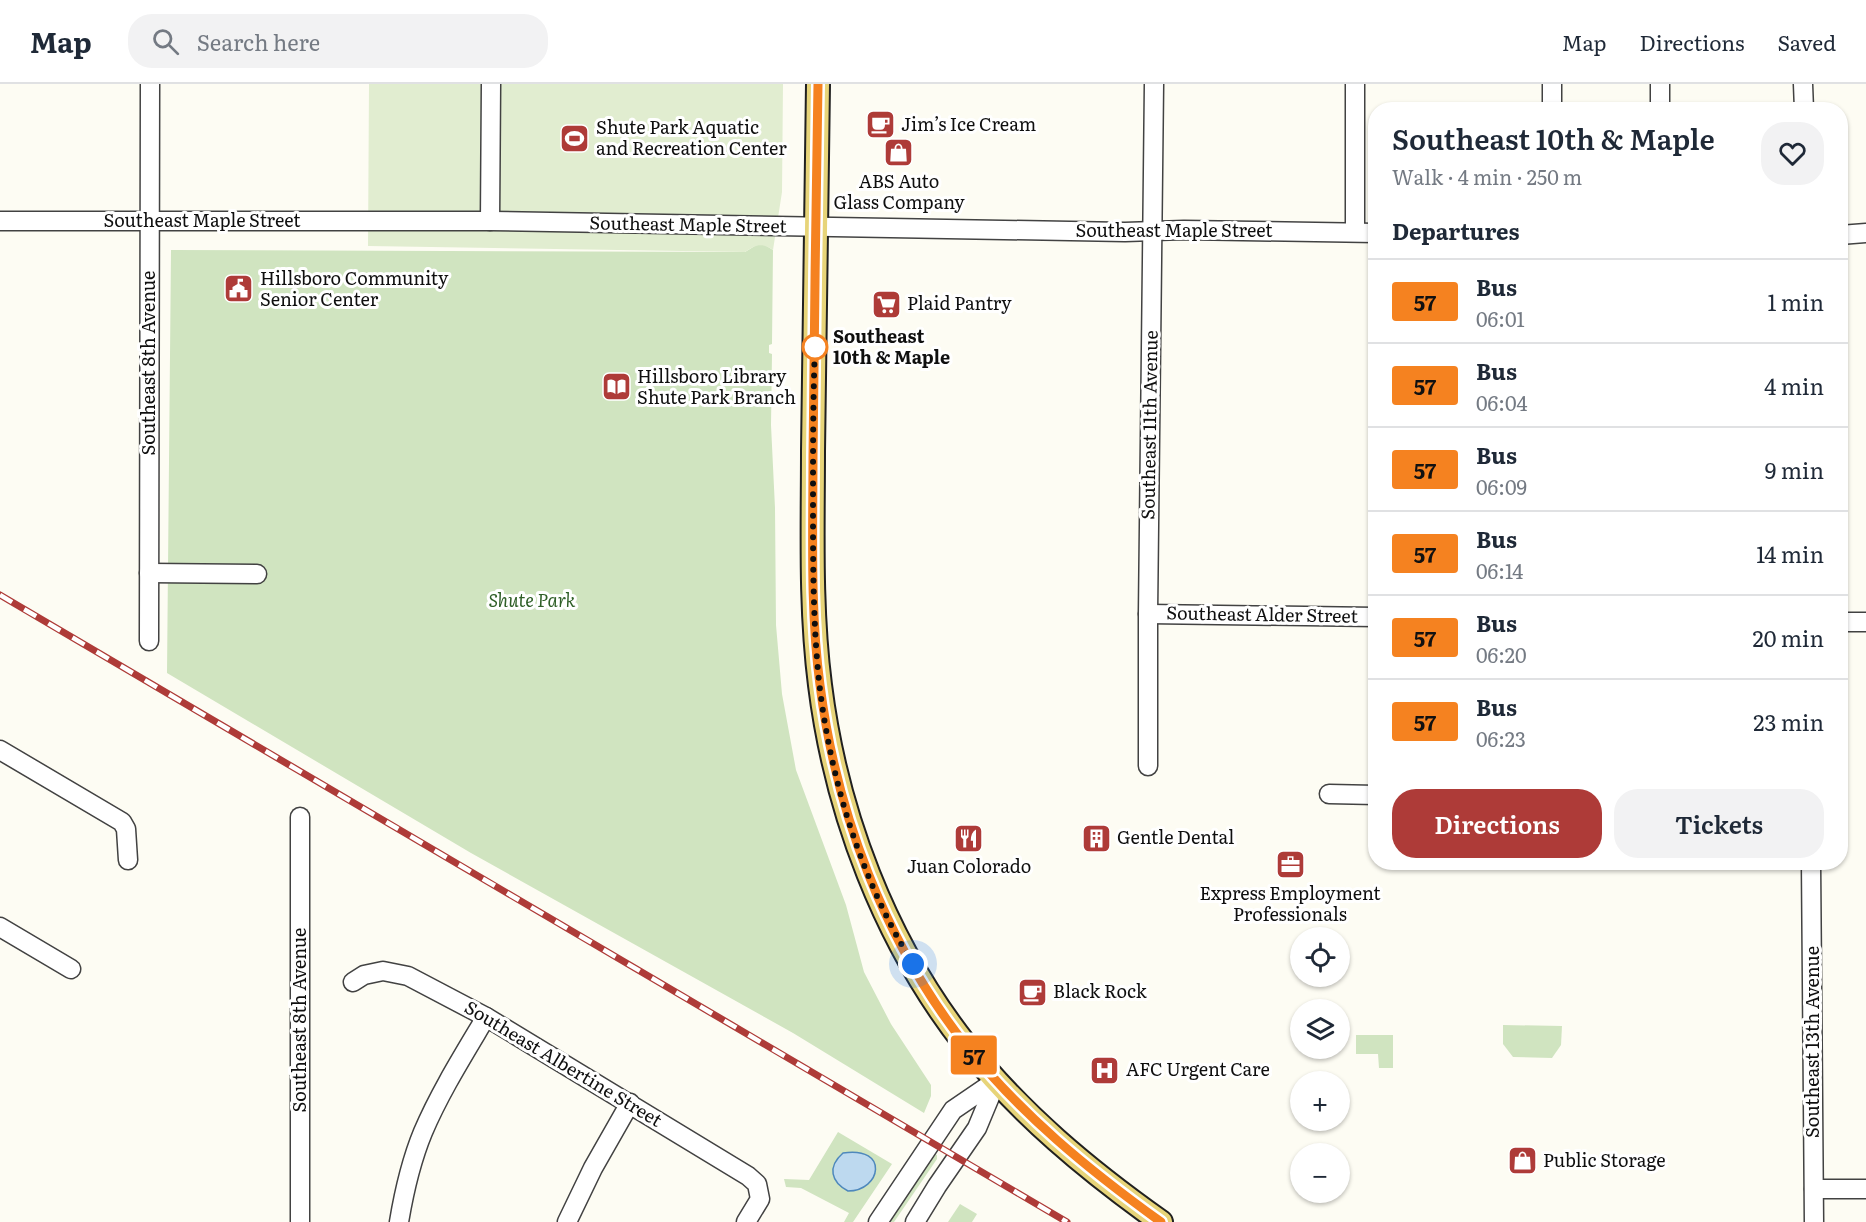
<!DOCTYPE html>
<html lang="en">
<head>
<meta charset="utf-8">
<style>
  :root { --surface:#fff; --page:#f2f2f3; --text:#1f2937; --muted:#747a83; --line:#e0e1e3; --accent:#ae3b38 }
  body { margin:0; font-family:Literata,serif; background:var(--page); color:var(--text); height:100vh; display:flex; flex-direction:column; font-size:22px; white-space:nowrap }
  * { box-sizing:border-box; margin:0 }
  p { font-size:20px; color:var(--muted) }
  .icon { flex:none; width:33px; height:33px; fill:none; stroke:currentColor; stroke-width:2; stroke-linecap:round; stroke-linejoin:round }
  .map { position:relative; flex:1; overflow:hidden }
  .side { position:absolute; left:1368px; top:18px; width:480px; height:768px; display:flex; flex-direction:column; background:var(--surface); border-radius:24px; box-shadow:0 2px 4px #0004 }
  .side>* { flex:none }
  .badge { padding:0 12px; border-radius:4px; font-size:21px; line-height:39px }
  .fabs { position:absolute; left:1290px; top:843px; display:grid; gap:12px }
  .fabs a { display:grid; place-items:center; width:60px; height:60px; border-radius:50%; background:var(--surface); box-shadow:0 2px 4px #0004; font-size:30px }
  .you { position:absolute; width:30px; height:30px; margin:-15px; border:4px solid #fff; border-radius:50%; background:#1a73e8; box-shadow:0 0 0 9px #1a73e833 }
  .map>.badge { position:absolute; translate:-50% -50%; box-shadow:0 0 0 3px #fff }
  h2 { padding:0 24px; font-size:22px; line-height:54px }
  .round { display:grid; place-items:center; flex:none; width:63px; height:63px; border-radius:24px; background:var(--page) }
  .overview { display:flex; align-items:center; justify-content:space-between; height:102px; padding:0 24px }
  h1 { font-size:28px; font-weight:600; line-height:45px }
  .button { display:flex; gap:12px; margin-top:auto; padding:12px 24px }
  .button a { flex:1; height:69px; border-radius:24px; background:var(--accent); color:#fff; font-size:24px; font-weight:600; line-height:69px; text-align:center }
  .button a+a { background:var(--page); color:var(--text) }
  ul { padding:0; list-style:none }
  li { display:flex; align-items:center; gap:18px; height:84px; padding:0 24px; border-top:2px solid var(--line) }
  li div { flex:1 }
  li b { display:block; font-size:22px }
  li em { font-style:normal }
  li .badge { min-width:66px; font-weight:700; text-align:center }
  header { display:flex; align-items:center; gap:36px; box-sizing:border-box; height:84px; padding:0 30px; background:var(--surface); border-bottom:2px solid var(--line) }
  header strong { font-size:28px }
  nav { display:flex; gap:33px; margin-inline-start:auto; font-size:21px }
  .search { width:420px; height:54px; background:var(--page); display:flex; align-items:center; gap:15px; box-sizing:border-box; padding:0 21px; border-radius:24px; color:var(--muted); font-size:22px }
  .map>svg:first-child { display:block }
  .green { fill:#d0e4c0 }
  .pitch { fill:#e1edd0 }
  .water { fill:#bdd9ef; stroke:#4e88bc; stroke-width:1.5 }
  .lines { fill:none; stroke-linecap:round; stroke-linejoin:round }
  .minor-casing { stroke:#424242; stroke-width:21 }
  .major-casing { stroke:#202020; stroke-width:26 }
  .minor { stroke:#fff; stroke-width:18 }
  .major { stroke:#e7d479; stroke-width:22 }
  .rail-casing { stroke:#ae3b38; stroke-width:7 }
  .rail { stroke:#fff; stroke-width:4.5; stroke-dasharray:14; stroke-linecap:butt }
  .line-casing { stroke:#fff; stroke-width:14 }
  .line { stroke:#f58220; stroke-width:9 }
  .walk { stroke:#0f0f0f; stroke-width:6; stroke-dasharray:0 10.8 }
  .stop-dot { fill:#fff; stroke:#f58220; stroke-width:3 }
  .labels { text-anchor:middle; stroke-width:6; stroke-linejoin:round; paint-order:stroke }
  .poi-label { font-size:18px; fill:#0f0f0f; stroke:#fff; text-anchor:start }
  .street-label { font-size:18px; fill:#0f0f0f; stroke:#fff }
  .stop-label { font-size:18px; font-weight:bold; fill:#0f0f0f; stroke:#fff; text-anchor:start }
  .park-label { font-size:18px; font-style:italic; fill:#2f5f27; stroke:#fff }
</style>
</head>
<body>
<header>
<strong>Map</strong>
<div class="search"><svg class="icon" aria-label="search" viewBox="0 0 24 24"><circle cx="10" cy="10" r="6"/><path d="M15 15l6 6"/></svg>Search here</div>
<nav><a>Map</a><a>Directions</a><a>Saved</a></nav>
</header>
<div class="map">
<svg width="1866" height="1138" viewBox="0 0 1866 1138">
  <rect width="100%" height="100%" fill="#fdfcf3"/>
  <!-- green -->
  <g class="green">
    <path d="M758,160L765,161L773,166L772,260L769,261V269L772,270L771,341L775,424L776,541L782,610L796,686L846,821L864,888L891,940L931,1001V1012L924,1029L793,949L471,769L167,589L171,166L745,168Z"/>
    <path d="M1503,941L1562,942L1561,961L1552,974L1513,973L1503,960Z"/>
    <path d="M1356,951H1393V984H1379L1378,970H1356Z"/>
    <path d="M838,1048L892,1080L853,1138H844L849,1129L801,1104L786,1103L784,1095L809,1096Z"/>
    <path d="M933,1069L937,1071V1075L894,1138H884Z"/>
    <path d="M960,1120L977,1130L972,1138H948Z"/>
  </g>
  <!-- pitch -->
  <path class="pitch" d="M369,0H783L782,108L773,166C761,158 756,161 745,168L368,162Z"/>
  <!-- water -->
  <path class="water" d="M843,1069C890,1062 881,1107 848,1107C831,1098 827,1083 843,1069Z"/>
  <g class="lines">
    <defs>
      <g id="minor">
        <path d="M1355,0V148"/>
        <path d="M1803,0L1804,26"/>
        <path d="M1552,26V0"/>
        <path d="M1660,26V0"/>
        <path d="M0,137H490L1125,148L1184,146L1376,149"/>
        <path d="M490,137L491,0"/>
        <path d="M1840,151L1866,149"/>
        <path d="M149,489L257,490"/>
        <path d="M1148,530L1376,533"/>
        <path d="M1840,538H1866"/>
        <path d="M149,557L150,0"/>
        <path d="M0,666L122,738L126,745L128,776"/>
        <path d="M1148,682V530L1154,0"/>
        <path d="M1329,710L1376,711"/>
        <path d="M300,733V1138"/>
        <path d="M1811,778L1814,1138"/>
        <path d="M0,843L71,885"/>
        <path d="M353,898L364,891L383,887L408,892L486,933L748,1092L757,1100L760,1115L746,1138"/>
        <path d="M1814,1105H1866"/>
        <path d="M399,1138C404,1108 411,1077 423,1048C440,1008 464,970 486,933"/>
        <path d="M567,1138L593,1084L630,1019"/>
        <path d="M878,1138L953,1026L997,996"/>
        <path d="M915,1138L937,1102L977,1044L997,996"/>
      </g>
      <path id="major" d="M818,0C817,122 814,245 813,367C813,444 810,523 820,601C836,729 885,858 965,960C1020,1030 1089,1087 1161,1138"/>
    </defs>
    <!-- minor casing -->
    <use href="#minor" class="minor-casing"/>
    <!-- major casing -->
    <use href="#major" class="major-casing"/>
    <!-- minor -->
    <use href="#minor" class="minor"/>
    <!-- major -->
    <use href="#major" class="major"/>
    <defs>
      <path id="rail" d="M0,511L1067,1138"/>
    </defs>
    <!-- rail casing -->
    <use href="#rail" class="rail-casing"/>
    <!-- rail -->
    <use href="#rail" class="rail"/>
  </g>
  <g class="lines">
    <defs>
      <path id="line" d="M818,0C816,124 814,249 813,373C813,449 810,526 820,601C836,728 885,859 965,960C1020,1030 1089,1086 1161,1138"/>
    </defs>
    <!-- line casing -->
    <use href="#line" class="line-casing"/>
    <!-- line -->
    <use href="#line" class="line"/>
    <!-- walk -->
    <path class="walk" d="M815,263V261C813,314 813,367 813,420C813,479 813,539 819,597C830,695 861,796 913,880"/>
  </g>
  <!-- icons -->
  <defs>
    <symbol id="cafe-square" viewBox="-11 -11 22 22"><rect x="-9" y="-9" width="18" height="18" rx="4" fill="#ae3b38" stroke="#fff"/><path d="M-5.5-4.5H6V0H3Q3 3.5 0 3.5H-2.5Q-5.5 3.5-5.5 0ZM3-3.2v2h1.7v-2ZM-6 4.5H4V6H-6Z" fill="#fff"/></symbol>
    <symbol id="stadium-square" viewBox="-11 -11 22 22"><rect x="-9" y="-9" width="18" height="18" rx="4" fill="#ae3b38" stroke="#fff"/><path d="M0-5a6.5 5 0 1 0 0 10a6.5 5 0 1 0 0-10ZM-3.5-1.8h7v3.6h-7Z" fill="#fff"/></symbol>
    <symbol id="shop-square" viewBox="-11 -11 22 22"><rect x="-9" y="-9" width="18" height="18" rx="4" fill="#ae3b38" stroke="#fff"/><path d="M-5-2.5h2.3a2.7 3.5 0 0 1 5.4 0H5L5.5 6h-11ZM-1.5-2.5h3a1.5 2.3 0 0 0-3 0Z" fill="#fff"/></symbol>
    <symbol id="civic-square" viewBox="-11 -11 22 22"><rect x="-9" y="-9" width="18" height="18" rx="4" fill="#ae3b38" stroke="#fff"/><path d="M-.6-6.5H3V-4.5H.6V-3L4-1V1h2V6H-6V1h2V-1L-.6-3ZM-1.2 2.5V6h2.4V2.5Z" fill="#fff"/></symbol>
    <symbol id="supermarket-square" viewBox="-11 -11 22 22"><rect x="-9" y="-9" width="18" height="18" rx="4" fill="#ae3b38" stroke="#fff"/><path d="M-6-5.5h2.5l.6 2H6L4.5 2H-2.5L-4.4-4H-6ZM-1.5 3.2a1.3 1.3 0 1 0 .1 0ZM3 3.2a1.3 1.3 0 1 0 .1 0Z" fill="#fff"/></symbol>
    <symbol id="library-square" viewBox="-11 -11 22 22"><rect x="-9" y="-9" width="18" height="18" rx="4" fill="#ae3b38" stroke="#fff"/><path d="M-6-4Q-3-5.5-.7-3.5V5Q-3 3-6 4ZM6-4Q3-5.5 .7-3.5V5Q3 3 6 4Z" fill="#fff"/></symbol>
    <symbol id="restaurant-square" viewBox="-11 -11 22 22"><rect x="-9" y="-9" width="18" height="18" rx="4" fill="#ae3b38" stroke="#fff"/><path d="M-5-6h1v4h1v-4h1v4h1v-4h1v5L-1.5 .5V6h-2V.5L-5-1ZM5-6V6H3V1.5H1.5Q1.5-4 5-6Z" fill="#fff"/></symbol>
    <symbol id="building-square" viewBox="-11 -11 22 22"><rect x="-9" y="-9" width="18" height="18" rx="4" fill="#ae3b38" stroke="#fff"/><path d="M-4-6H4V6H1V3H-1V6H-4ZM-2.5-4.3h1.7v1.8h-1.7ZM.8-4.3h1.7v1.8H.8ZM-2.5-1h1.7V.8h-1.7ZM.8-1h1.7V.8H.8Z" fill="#fff"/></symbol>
    <symbol id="office-square" viewBox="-11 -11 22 22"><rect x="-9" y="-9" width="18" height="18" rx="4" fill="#ae3b38" stroke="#fff"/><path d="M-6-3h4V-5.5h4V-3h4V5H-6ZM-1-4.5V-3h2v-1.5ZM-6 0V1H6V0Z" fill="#fff"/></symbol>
    <symbol id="hospital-square" viewBox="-11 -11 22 22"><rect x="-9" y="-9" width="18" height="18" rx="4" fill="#ae3b38" stroke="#fff"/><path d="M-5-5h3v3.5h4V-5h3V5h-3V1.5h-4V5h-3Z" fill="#fff"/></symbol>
  </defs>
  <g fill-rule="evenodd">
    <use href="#cafe-square" x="864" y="24" width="33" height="33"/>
    <use href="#stadium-square" x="558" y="38" width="33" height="33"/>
    <use href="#shop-square" x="882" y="52" width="33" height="33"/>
    <use href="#civic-square" x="222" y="188" width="33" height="33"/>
    <use href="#supermarket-square" x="870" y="204" width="33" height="33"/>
    <use href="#library-square" x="600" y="286" width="33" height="33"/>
    <use href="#restaurant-square" x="952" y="738" width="33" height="33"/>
    <use href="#building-square" x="1080" y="738" width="33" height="33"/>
    <use href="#office-square" x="1274" y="764" width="33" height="33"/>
    <use href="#cafe-square" x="1016" y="892" width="33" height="33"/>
    <use href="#hospital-square" x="1088" y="970" width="33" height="33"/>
    <use href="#shop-square" x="1506" y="1060" width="33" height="33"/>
  </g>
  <!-- markers -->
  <circle class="stop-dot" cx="815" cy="263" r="12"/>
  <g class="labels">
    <!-- poi labels -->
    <g class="poi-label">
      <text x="901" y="47">Jim’s Ice Cream</text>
      <text x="596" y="50">Shute Park Aquatic<tspan x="596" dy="21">and Recreation Center</tspan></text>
      <text x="899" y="104" text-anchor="middle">ABS Auto<tspan x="899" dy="21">Glass Company</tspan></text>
      <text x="260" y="201">Hillsboro Community<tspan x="260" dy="21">Senior Center</tspan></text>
      <text x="907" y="226">Plaid Pantry</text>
      <text x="637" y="299">Hillsboro Library<tspan x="637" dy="21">Shute Park Branch</tspan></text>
      <text x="1117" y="760">Gentle Dental</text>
      <text x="969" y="789" text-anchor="middle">Juan Colorado</text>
      <text x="1290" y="816" text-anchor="middle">Express Employment<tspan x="1290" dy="21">Professionals</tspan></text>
      <text x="1053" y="914">Black Rock</text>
      <text x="1126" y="992">AFC Urgent Care</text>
      <text x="1543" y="1083">Public Storage</text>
    </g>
    <!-- street labels -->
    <g class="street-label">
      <text x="202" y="143">Southeast Maple Street</text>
      <text transform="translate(688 141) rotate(1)" y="6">Southeast Maple Street</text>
      <text x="1174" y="153">Southeast Maple Street</text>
      <text transform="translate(149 279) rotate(-90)" y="6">Southeast 8th Avenue</text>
      <text transform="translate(1150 341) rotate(-89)" y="6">Southeast 11th Avenue</text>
      <text transform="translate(1262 531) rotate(1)" y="6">Southeast Alder Street</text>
      <text transform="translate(300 936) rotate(-90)" y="6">Southeast 8th Avenue</text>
      <text transform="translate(1813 958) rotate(-90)" y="6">Southeast 13th Avenue</text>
      <text transform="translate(563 980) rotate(31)" y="6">Southeast Albertine Street</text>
    </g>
    <!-- stop labels -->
    <g class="stop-label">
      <text x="833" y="259">Southeast<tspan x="833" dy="21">10th &amp; Maple</tspan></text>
    </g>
    <!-- park labels -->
    <g class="park-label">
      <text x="532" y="523">Shute Park</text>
    </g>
  </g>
</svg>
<div class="fabs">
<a><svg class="icon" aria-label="locate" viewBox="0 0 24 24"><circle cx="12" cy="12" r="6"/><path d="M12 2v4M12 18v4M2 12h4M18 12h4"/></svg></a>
<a><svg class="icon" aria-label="layers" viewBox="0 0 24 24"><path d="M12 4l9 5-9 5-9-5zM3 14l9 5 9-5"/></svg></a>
<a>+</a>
<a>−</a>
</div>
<div class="you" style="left:913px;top:880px"></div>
<b class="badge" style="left:974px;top:971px;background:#f58220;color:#111">57</b>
<section class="side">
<div class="overview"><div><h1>Southeast 10th &amp; Maple</h1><p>Walk · 4 min · 250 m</p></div><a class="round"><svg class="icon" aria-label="heart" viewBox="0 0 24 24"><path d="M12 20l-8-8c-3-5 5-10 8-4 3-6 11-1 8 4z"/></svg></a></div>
<h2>Departures</h2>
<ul>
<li><span class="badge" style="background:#f58220;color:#111">57</span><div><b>Bus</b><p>06:01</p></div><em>1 min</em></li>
<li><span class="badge" style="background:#f58220;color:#111">57</span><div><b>Bus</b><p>06:04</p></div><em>4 min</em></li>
<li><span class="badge" style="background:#f58220;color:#111">57</span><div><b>Bus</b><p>06:09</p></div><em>9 min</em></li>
<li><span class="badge" style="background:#f58220;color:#111">57</span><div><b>Bus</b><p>06:14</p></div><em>14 min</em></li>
<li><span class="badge" style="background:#f58220;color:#111">57</span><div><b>Bus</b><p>06:20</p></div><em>20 min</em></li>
<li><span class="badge" style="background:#f58220;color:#111">57</span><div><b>Bus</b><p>06:23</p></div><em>23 min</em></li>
</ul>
<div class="button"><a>Directions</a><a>Tickets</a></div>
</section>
</div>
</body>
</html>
